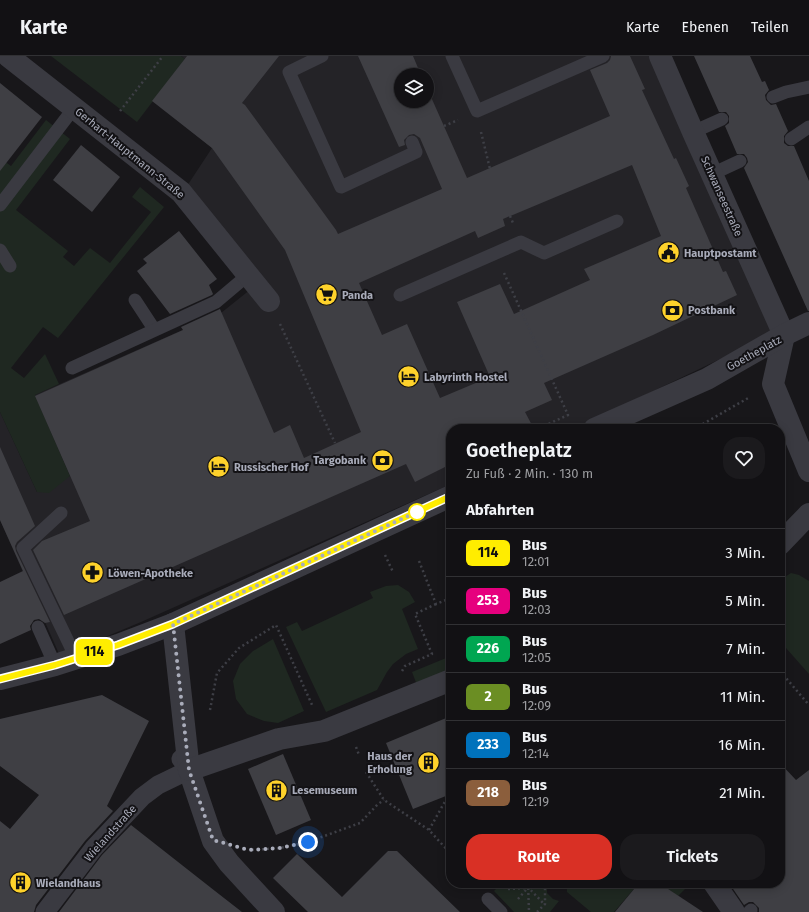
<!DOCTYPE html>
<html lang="de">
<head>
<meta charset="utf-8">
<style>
  :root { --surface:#121114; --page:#1b1a1d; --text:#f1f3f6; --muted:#9c9da0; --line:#313134; --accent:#d93025 }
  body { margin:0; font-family:"Fira Sans",sans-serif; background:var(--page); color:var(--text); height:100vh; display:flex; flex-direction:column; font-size:15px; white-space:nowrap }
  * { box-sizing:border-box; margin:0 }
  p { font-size:13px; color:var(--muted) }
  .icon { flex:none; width:22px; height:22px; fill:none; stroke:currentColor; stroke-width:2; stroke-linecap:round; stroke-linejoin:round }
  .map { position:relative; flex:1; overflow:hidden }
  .panel { position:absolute; left:446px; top:368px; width:339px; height:464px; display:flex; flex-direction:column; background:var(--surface); border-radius:16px; box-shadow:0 2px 10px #0003,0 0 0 1px var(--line) }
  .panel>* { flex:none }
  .badge { padding:0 8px; border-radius:6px; font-size:14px; line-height:26px }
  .tools { position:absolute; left:394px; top:12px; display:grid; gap:8px }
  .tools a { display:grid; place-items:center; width:40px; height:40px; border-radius:50%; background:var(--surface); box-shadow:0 2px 10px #0003,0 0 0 1px var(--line); font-size:20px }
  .you { position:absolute; width:20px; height:20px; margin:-10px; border:3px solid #fff; border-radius:50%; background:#1a73e8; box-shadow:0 0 0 6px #1a73e833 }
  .map>.badge { position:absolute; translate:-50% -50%; box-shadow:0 0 0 2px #fff }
  h2 { padding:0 20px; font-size:15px; line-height:36px }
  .round { display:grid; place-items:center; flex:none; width:42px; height:42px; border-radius:16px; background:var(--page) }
  .head { display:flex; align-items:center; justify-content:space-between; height:68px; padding:0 20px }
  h1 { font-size:19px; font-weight:600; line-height:30px }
  .action { display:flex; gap:8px; margin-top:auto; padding:8px 20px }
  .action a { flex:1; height:46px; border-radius:16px; background:var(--accent); color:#fff; font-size:16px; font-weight:600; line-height:46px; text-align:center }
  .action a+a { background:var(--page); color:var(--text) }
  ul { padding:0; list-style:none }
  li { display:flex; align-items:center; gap:12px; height:48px; padding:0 20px; border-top:1px solid var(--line) }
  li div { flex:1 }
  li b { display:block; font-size:15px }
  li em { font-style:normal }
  li .badge { min-width:44px; font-weight:700; text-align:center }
  header { display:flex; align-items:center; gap:24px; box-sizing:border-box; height:56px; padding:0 20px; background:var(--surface); border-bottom:1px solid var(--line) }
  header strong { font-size:19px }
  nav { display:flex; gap:22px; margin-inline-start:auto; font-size:14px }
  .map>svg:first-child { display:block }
  .built { fill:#242327; fill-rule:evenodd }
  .green { fill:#1f2821 }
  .building { fill:#3f3f44; fill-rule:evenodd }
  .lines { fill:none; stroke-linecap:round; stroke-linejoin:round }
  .path { stroke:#3e3f46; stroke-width:2.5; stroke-dasharray:2 3; stroke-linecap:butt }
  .service { stroke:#3a3a41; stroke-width:13 }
  .pedestrian { stroke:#3a3a41; stroke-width:19 }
  .minor { stroke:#3a3a41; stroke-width:22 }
  .line-casing { stroke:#fff; stroke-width:9 }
  .line { stroke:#ffed00; stroke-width:6 }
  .walk { stroke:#a9acba; stroke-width:4; stroke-dasharray:0 7.2 }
  .stop-dot { fill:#fff; stroke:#ffed00; stroke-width:2 }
  .labels { text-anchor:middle; stroke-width:4; stroke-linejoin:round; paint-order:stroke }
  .street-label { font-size:11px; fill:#a9acba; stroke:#131215 }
  .poi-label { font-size:11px; font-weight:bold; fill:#a9acba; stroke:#131215; text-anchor:start }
</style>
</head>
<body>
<header>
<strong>Karte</strong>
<nav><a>Karte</a><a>Ebenen</a><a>Teilen</a></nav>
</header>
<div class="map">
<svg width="809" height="856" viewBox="0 0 809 856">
  <rect width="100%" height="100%" fill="#18171a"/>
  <!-- built -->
  <path class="built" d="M181,0H661L785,272L574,373H451V428L141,566L60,600L0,464V356L37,436L70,420L35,339L221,257L261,225L187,130L212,92L177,64L185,3ZM401,19H427V45H401Z"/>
  <!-- green -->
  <g class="green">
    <path d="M51,0H181L185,3L137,66Z"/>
    <path d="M46,64L70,83L16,154L68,195L63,201L74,210L90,192L110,207L151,156L132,141L140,131L164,151L58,282L43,271L11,312L24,322L45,298L59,328L35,339L70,420L49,437L37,436L0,356V111L4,105L11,110Z"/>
    <path d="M791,517L799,519L809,525V618L786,592L780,568V524Z"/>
    <path d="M398,529L409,536L415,546L402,553L418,593L406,598L393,608L387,616L377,634L326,656L286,571L297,566L302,575L373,542L370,536L386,530Z"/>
    <path d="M273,583L304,655L278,667L264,665L247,658L236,643L233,625L240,608L253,595Z"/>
    <path d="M451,600V616L417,629L412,616Z"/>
    <path d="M502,827H551L547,832V837L553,843L559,845L550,856H514L494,835Z"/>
    <path d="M564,827H639L614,856H591L567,836V830Z"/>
    <path d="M659,827H691L678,840Z"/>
  </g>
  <!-- building -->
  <g class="building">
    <path d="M187,0H279L242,47L245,49L336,174L338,178L442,133L420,82L414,78L409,79L404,84L405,89L399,91L358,0H413L421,19H401V45H427V32L467,122L610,60L590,14L607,7L610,4L611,0H630L645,33L642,34L674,103L676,102L689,130L686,132L723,216L726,215L737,239L653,279L544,327L552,344L525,356L534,373H451V408L415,426L406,408L64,559L33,494L42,485L90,465L35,340L183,274L181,271L220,253L274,377L290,369L304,402L361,376L285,194L212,92L152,45ZM632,109L661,180L584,213L590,224L514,258L500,228L457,246L490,321L440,342L407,268L382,279L359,227L475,175L478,182L505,170L503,163Z"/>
    <path d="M694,0H750L762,26L765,25L769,34L765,39L766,44L771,49L776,48L788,75L784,80V87L788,90H794L809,125V255H808L744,112L748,106L747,102L744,98H737L725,70L729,67V60L726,56H719Z"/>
    <path d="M0,27L42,61L0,115Z"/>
    <path d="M81,89L120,121L92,156L53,124Z"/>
    <path d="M179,175L217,223L209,229L213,238L212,239L170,258L137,215L147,207L143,203Z"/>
    <path d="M0,391L35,470L17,486L15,490L16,495L50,566L45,567L39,563L34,564L30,570L31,574L0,588V526L23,515L0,464Z"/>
    <path d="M102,639L149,665L107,750L113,755L85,785L36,849L34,856H0V765L10,773L39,739L0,710V663Z"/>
    <path d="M451,660V738L413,753L386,687Z"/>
    <path d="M283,698L311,764L276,779L248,713Z"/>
    <path d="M780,707L796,724L809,714V856H759V852L753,846H749L744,849L729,827H780Z"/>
    <path d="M131,769L215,835L242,856H59L102,799Z"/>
    <path d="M388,795H397L460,856H308L273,822L297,798L342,841Z"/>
    <path d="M639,827H659L703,856H615Z"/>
  </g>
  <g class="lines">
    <!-- path -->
    <g class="path">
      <path d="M120,55L163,0"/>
      <path d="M444,70L458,64"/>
      <path d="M481,76L490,113"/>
      <path d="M510,160L513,167"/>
      <path d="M504,217L568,359L546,369"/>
      <path d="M280,268L335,387"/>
      <path d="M694,373L750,341"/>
      <path d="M385,499L393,516"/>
      <path d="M419,505L436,548L451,542"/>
      <path d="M402,615L405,610L432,598L415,558L436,548"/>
      <path d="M780,615L809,649"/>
      <path d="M210,654L217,617L239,592L276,569L313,651"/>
      <path d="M356,691L359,699"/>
      <path d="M366,716L384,744L429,774L451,798"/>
      <path d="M429,774L448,740"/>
      <path d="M252,794L280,792L308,786L360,767L378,748L384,744"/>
      <path d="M524,827L544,848"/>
      <path d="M528,827L529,856"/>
      <path d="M508,833L527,832"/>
      <path d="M518,843L532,827"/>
      <path d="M537,856L545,848V827"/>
    </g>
    <!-- service -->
    <g class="service">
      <path d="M322,0L289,16L341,131L416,96L412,86"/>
      <path d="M452,0L477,55L603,0"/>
      <path d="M773,41L786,36L809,31"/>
      <path d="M693,76L722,63"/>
      <path d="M791,83L809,71"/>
      <path d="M712,118L740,105"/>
      <path d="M0,149L74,52"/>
      <path d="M0,194L10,210"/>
      <path d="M400,239L521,186L544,197L617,165"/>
      <path d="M135,244L154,273"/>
      <path d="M72,312L216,246L248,219"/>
      <path d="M61,457L23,492L76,602"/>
      <path d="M38,571L55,609"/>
      <path d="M488,843L501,856"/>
      <path d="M749,856L751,854"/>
    </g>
    <!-- pedestrian -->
    <path class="pedestrian" d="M45,856L94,792L142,741L158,729L189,714L181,703"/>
    <!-- minor -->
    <g class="minor">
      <path d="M8,0L181,136L269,245"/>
      <path d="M660,0L693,76L784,279"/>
      <path d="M784,279L773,328L809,415"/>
      <path d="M594,373L707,323L784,279L809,267"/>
      <path d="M780,488L809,458"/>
      <path d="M173,568L189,714L213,785L229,807L274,856"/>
      <path d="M0,623L55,609L118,589L173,568L451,440"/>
      <path d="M189,714L279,683L324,675L451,624"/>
      <path d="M714,827L734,856"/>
    </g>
  </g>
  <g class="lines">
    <defs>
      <path id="line" d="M0,623L55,609L118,589L173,568L451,440"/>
    </defs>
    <!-- line casing -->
    <use href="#line" class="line-casing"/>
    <!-- line -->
    <use href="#line" class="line"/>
    <!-- walk -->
    <path class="walk" d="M308,786L280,792L249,794L213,784L189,714L173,568L417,456"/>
  </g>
  <!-- icons -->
  <defs>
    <symbol id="civic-disc" viewBox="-11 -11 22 22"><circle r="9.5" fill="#fed22b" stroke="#131215"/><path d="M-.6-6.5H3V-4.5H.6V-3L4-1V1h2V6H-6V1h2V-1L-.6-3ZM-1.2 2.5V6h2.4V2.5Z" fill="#111"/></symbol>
    <symbol id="supermarket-disc" viewBox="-11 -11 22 22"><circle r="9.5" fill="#fed22b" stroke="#131215"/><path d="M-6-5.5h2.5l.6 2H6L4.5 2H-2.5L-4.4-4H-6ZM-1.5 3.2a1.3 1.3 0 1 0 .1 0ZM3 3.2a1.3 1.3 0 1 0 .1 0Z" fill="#111"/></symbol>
    <symbol id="bank-disc" viewBox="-11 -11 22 22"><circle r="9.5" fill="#fed22b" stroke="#131215"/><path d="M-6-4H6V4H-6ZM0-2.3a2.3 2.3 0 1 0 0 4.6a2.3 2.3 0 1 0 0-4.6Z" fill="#111"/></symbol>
    <symbol id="hotel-disc" viewBox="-11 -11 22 22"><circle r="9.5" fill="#fed22b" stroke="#131215"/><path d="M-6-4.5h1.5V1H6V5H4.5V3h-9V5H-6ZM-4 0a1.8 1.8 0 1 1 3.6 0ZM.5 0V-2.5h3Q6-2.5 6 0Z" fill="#111"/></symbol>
    <symbol id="pharmacy-disc" viewBox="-11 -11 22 22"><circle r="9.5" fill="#fed22b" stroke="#131215"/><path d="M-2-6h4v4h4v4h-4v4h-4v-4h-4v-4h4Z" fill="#111"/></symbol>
    <symbol id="building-disc" viewBox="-11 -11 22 22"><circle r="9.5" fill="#fed22b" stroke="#131215"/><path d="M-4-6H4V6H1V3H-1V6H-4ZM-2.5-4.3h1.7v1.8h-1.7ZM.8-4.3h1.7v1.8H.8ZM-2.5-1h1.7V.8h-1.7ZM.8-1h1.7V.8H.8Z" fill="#111"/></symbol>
  </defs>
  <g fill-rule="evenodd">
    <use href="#civic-disc" x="656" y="184" width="25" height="25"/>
    <use href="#supermarket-disc" x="314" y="226" width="25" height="25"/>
    <use href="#bank-disc" x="660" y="242" width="25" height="25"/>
    <use href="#hotel-disc" x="396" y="308" width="25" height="25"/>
    <use href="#bank-disc" x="370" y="392" width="25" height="25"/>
    <use href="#hotel-disc" x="206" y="398" width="25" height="25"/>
    <use href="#pharmacy-disc" x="80" y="504" width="25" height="25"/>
    <use href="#building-disc" x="416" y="694" width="25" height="25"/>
    <use href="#building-disc" x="264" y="722" width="25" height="25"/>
    <use href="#building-disc" x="8" y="814" width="25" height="25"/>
  </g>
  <!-- markers -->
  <circle class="stop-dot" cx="417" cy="456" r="8"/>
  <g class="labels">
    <!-- street labels -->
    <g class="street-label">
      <text transform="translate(130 97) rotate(39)" y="4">Gerhart-Hauptmann-Straße</text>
      <text transform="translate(722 140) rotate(66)" y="4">Schwanseestraße</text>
      <text transform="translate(754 297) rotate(-29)" y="4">Goetheplatz</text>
      <text transform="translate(110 777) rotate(-48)" y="4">Wielandstraße</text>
    </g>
    <!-- poi labels -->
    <g class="poi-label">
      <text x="684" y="201">Hauptpostamt</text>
      <text x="342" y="243">Panda</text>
      <text x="688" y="258">Postbank</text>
      <text x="424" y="325">Labyrinth Hostel</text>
      <text x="366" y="408" text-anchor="end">Targobank</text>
      <text x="234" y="415">Russischer Hof</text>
      <text x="108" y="521">Löwen-Apotheke</text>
      <text x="412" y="704" text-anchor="end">Haus der<tspan x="412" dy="13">Erholung</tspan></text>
      <text x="292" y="738">Lesemuseum</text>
      <text x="36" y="831">Wielandhaus</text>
    </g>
  </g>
</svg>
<div class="tools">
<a><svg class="icon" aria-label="layers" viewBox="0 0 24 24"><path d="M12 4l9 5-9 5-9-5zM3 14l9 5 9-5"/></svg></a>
</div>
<div class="you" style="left:308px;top:786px"></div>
<b class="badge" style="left:94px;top:596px;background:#ffed00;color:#111">114</b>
<section class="panel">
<div class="head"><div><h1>Goetheplatz</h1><p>Zu Fuß · 2 Min. · 130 m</p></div><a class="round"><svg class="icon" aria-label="heart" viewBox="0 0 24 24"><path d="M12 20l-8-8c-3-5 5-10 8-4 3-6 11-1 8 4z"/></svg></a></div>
<h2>Abfahrten</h2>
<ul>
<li><span class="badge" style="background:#ffed00;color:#111">114</span><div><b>Bus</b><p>12:01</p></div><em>3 Min.</em></li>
<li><span class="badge" style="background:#e6007e;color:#fff">253</span><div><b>Bus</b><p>12:03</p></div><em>5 Min.</em></li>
<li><span class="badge" style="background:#00a651;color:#fff">226</span><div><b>Bus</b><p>12:05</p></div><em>7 Min.</em></li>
<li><span class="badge" style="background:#6b8e23;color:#fff">2</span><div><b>Bus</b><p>12:09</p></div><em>11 Min.</em></li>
<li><span class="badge" style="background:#0072bc;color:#fff">233</span><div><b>Bus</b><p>12:14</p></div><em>16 Min.</em></li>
<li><span class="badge" style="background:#8b5e3c;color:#fff">218</span><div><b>Bus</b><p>12:19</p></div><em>21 Min.</em></li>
</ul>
<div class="action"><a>Route</a><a>Tickets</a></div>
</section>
</div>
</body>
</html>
